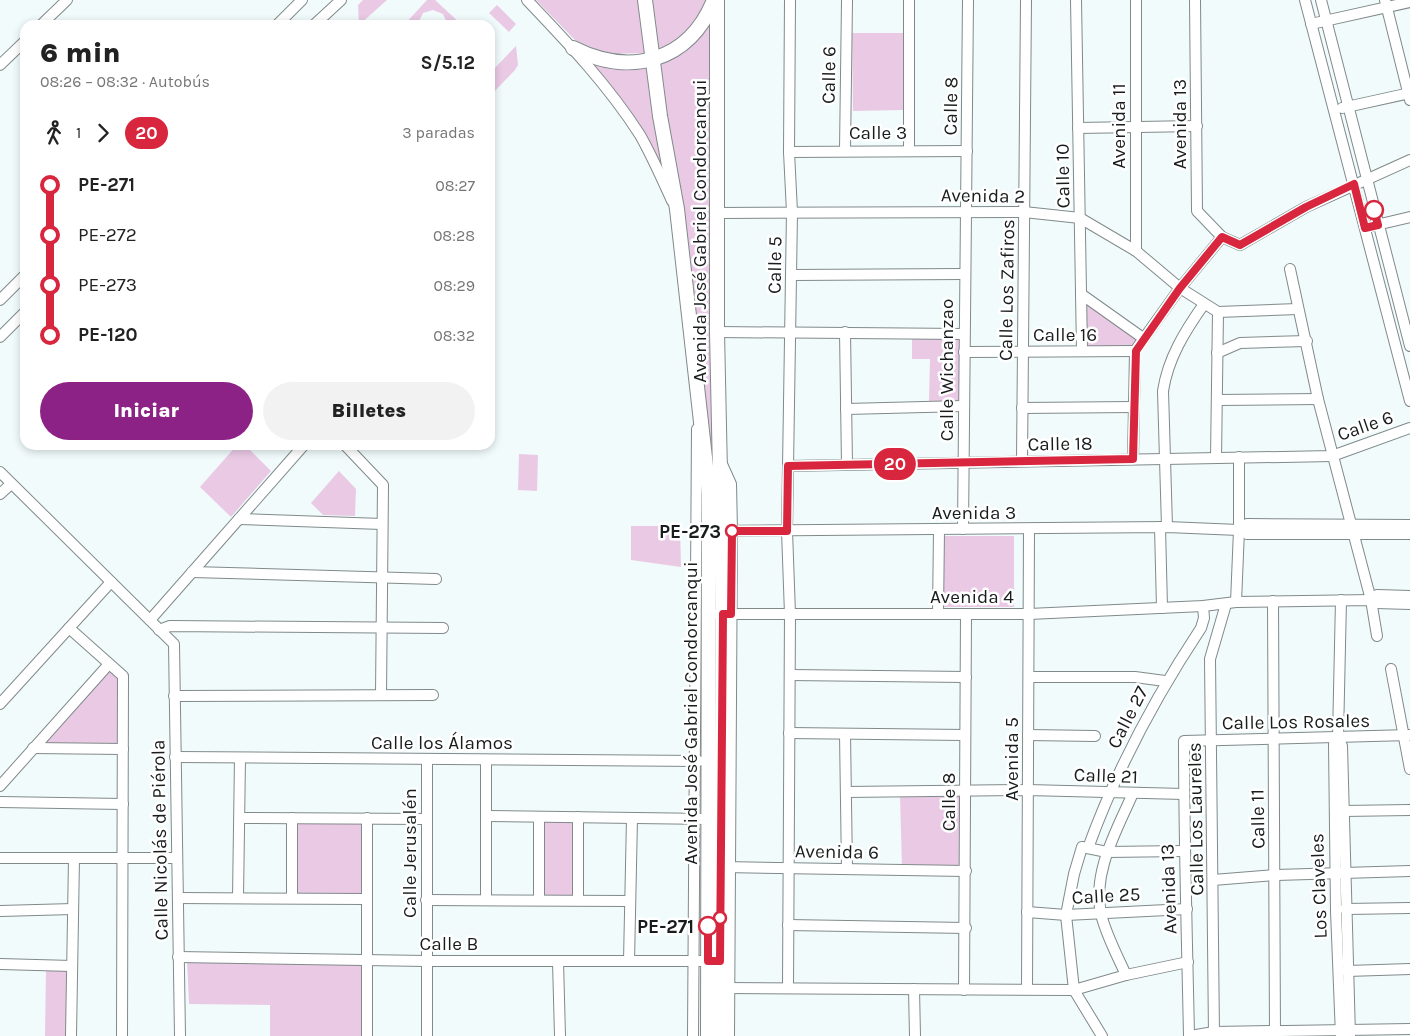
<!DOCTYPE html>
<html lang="es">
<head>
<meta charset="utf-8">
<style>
  :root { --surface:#fff; --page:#f2f2f2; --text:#222; --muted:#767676; --accent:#8d2286 }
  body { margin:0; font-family:Karla,sans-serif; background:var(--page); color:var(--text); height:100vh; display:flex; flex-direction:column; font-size:19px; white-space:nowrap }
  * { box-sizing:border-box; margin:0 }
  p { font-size:16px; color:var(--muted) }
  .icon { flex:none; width:28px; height:28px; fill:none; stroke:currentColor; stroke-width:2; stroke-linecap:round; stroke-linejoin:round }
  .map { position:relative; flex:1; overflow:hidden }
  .details { position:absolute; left:20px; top:20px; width:475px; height:430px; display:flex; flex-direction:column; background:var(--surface); border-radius:15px; box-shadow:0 2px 8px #0003 }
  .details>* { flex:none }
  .badge { padding:0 10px; border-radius:16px; font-size:18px; line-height:32px }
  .map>.badge { position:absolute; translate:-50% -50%; box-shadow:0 0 0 2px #fff }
  .legs { display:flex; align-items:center; gap:8px; height:55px; padding:0 20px; font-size:16px }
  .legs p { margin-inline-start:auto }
  .head { display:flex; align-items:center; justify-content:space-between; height:85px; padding:0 20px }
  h1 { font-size:28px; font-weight:800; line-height:38px }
  .action { display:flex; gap:10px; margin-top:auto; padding:10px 20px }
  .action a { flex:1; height:58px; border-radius:30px; background:var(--accent); color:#fff; font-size:20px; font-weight:800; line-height:58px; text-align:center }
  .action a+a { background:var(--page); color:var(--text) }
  ul { padding:0 20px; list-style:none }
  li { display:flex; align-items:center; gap:18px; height:50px; font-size:19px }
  li i { display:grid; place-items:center; width:8px; height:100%; margin:0 6px; background:currentColor }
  li i::after { content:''; width:12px; height:12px; margin:-6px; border:4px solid; border-radius:50%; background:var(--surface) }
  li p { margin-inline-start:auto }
  li:first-child i { background:linear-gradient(#0000 50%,currentColor 0) }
  li:last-child i { background:linear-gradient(currentColor 50%,#0000 0) }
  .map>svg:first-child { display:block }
  .green { fill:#eac9e5 }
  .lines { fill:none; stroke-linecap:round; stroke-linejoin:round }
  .minor-casing { stroke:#818a8a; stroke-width:12 }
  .highway-casing { stroke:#818a8a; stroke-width:16 }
  .minor { stroke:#fff; stroke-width:10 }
  .highway { stroke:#fff; stroke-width:14 }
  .line-1-casing { stroke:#fff; stroke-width:11 }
  .line-1 { stroke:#d7263d; stroke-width:8 }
  .stop-1-dot { fill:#fff; stroke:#d7263d; stroke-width:2.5 }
  .labels { text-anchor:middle; stroke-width:5; stroke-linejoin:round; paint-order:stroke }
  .street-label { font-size:19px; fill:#181c1c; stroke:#fff }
  .stop-label { font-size:19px; font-weight:bold; fill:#181c1c; stroke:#fff; text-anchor:end }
</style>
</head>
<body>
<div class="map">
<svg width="1410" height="1036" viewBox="0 0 1410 1036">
  <rect width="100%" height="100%" fill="#f1fbfb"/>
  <!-- green -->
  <g class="green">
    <path d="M363,0H387L359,25L358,5Z"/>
    <path d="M427,0H435L462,25H448L443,14L433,10L423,13L417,25H404Z"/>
    <path d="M536,0H640L645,53L606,54L575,40Z"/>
    <path d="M652,0H708C696,27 681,38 656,53Z"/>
    <path d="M497,5L516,24L509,32L489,13Z"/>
    <path d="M712,15V479L658,62Z"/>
    <path d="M852,33H903V110L853,111Z"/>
    <path d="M516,46L518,65L515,70L490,96V73Z"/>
    <path d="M590,62C611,69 626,73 647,65L667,182L644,131Z"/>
    <path d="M1081,294L1143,338L1135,351H1082Z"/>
    <path d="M912,337L961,338L960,402L929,401L930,359H912Z"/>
    <path d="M237,445H245L271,471L231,517L200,487Z"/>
    <path d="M519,454L538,455L537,491L518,490Z"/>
    <path d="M339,471L356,489L355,516L323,515L311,503Z"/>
    <path d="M631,526H680L681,567L631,560Z"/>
    <rect x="941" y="536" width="73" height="71"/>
    <path d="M109,669L120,678V745L39,746Z"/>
    <path d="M900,796H959V866L902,867Z"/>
    <path d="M295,822L362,823V895L295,896Z"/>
    <path d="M542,822H574V897H543Z"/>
    <path d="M187,960L364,962V1036H270V1005L189,1004Z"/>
    <path d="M46,970H69L67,1036H45Z"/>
  </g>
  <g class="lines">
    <defs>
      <g id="minor">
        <path d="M527,0C568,43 608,85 640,135C652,156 662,179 672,201"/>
        <path d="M909,0V150"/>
        <path d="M1076,0L1082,351"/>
        <path d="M1195,0L1197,211L1222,237L1240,245L1306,207L1410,160"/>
        <path d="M1305,0L1410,401"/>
        <path d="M1321,0L1410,346"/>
        <path d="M1385,0L1410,100"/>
        <path d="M1311,24L1410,2"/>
        <path d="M41,25L67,0"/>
        <path d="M277,25L302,0"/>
        <path d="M314,25L341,0"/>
        <path d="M0,65L25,41"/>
        <path d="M1342,108L1410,93"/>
        <path d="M1078,128L1197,126"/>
        <path d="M845,150L847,0"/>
        <path d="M789,152L967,151"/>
        <path d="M719,213L1024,212L1080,218L1136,251L1180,288L1218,312"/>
        <path d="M1372,226L1410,217"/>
        <path d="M1136,251V0"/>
        <path d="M1290,269L1318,399L1371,600L1377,636"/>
        <path d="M791,275L964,274"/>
        <path d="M1081,294L1143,338"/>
        <path d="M0,300L25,275"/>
        <path d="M1218,312L1298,309"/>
        <path d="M717,332L964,334"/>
        <path d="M845,332L847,465"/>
        <path d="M0,337L25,312"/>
        <path d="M964,352L1135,351"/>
        <path d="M1217,353L1240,343L1307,341"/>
        <path d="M1217,400L1318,399"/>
        <path d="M1022,408L1133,407"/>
        <path d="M846,409L964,406"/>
        <path d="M345,445L383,485L381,695"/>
        <path d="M1216,458L1218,312"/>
        <path d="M1133,459L1135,351L1180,288L1222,237"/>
        <path d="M1022,461L1026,0"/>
        <path d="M722,464L731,484L732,531L729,1036"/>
        <path d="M788,466L1332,456L1410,428"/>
        <path d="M0,472L174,644L180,1036"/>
        <path d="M0,494L11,484"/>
        <path d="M239,519L382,524"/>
        <path d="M1160,527L1162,608"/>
        <path d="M1167,527L1163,391C1168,358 1185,331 1204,304"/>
        <path d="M963,529L968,0"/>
        <path d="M1239,530L1247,524L1410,525"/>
        <path d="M715,531L1167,527L1239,530L1247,534H1410"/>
        <path d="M192,572L436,579"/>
        <path d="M1341,600L1338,737L1342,746L1350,1036"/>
        <path d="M1371,600L1377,595L1410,596"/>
        <path d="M1273,601L1275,1036"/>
        <path d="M1236,602L1239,530V457"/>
        <path d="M718,614H1029L1203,606L1236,602L1371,600L1376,603L1410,604"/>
        <path d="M938,614L939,529"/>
        <path d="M150,620L304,445"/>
        <path d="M69,628L123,676L122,1036"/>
        <path d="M159,630L170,626L443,628"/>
        <path d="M1391,669L1410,769"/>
        <path d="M790,675L966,677"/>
        <path d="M1029,677H1135L1165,681"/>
        <path d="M174,696L433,695"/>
        <path d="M0,704L111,582"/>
        <path d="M789,733L965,735"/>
        <path d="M845,734L847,869"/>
        <path d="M1028,735L1095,736"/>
        <path d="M1338,737L1334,744L1336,911L1341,1036"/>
        <path d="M33,748L123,749"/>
        <path d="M175,757L699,761"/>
        <path d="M427,760V1036"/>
        <path d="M486,760V900"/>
        <path d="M0,786L109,664"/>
        <path d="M846,792L1028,790L1184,794"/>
        <path d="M0,802L123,804"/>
        <path d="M1343,811L1410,810"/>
        <path d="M486,816L709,819"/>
        <path d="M240,818L426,819"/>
        <path d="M367,818V1036"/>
        <path d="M1088,848C1117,768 1154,699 1201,628L1204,618L1203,606"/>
        <path d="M0,858H177"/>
        <path d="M724,867L966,871"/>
        <path d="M1213,880L1276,875L1410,871"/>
        <path d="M178,898L367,899"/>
        <path d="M238,898L240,758"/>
        <path d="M292,898V818"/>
        <path d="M426,900L630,901"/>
        <path d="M539,900V817"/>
        <path d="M578,900V817"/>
        <path d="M1345,909L1410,908"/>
        <path d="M0,911L73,909"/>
        <path d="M1027,912L1066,915L1187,909"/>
        <path d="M788,925L966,928"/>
        <path d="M178,957L426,961H715"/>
        <path d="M558,961L560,1036"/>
        <path d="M629,961L632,818"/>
        <path d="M0,964L72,966"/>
        <path d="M1347,971L1410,969"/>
        <path d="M1126,975C1117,955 1106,935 1101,914C1092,872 1117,830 1133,793"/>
        <path d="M724,988L1074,990L1126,975L1188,962"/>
        <path d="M788,988L790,614L787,531L792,212L789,152L790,0"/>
        <path d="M914,989L915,1036"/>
        <path d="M1027,989L1029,529"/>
        <path d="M964,990L966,614"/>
        <path d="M71,1036L74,858"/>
        <path d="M693,1036L697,429"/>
        <path d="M1102,1036L1074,990L1066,915L1074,874L1082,847L1107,852L1184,851"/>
        <path d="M1189,1036C1187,938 1184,840 1184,741L1410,735"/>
        <path d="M1190,1036L1214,1032L1410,1029"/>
        <path d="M1214,1036L1210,659L1226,604"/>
      </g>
      <g id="highway">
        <path d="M645,0L660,116L677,209L709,493L708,1036"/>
        <path d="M717,0V332L723,614L720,1036"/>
        <path d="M573,48C630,77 689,62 714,0"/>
      </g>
    </defs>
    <!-- minor casing -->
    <use href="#minor" class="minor-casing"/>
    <!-- highway casing -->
    <use href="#highway" class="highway-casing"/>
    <!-- minor -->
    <use href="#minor" class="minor"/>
    <!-- highway -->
    <use href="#highway" class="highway"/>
  </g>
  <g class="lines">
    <defs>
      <path id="line-1" d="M708,926V961H720L723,614H731L732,531H787L788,466L1133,459L1136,351L1180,288L1222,237L1240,245L1306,207L1354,184L1365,228L1378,225L1374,210"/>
    </defs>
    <!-- line-1 casing -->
    <use href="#line-1" class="line-1-casing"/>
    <!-- line-1 -->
    <use href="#line-1" class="line-1"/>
  </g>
  <!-- markers -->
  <g class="stop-1-dot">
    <circle cx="1374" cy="210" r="9"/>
    <circle cx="732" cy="531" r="6"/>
    <circle cx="720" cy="918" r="6"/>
    <circle cx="708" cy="926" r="9"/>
  </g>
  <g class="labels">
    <!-- street labels -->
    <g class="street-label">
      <text transform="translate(828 75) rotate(-89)" y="7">Calle 6</text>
      <text transform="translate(950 106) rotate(-89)" y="7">Calle 8</text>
      <text transform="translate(1179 124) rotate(-90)" y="7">Avenida 13</text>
      <text transform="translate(1118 126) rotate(-90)" y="7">Avenida 11</text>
      <text x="878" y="139">Calle 3</text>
      <text transform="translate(1062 176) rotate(-91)" y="7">Calle 10</text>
      <text transform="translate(983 195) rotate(1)" y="7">Avenida 2</text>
      <text transform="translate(699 231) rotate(-90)" y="7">Avenida José Gabriel Condorcanqui</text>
      <text transform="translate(774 265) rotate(-89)" y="7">Calle 5</text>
      <text transform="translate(1006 290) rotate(-89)" y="7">Calle Los Zafiros</text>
      <text x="1065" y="341">Calle 16</text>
      <text transform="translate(946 370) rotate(-90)" y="7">Calle Wichanzao</text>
      <text transform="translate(1365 425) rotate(-19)" y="7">Calle 6</text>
      <text transform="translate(1060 443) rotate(-1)" y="7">Calle 18</text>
      <text x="974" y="519">Avenida 3</text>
      <text x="972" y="603">Avenida 4</text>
      <text transform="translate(690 713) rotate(-90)" y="7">Avenida José Gabriel Condorcanqui</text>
      <text transform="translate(1127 717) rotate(-63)" y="7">Calle 27</text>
      <text transform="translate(1296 721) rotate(-1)" y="7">Calle Los Rosales</text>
      <text x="442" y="749">Calle los Álamos</text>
      <text transform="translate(1011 759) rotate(-90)" y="7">Avenida 5</text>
      <text transform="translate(1106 775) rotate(2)" y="7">Calle 21</text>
      <text transform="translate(948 802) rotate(-90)" y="7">Calle 8</text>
      <text transform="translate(1195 819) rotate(-91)" y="7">Calle Los Laureles</text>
      <text transform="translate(1257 819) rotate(-91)" y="7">Calle 11</text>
      <text transform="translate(159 840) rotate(-91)" y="7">Calle Nicolás de Piérola</text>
      <text transform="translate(837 851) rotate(1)" y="7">Avenida 6</text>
      <text transform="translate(409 853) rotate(-90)" y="7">Calle Jerusalén</text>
      <text transform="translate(1318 886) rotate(-92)" y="7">Los Claveles</text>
      <text transform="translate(1168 889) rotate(-92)" y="7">Avenida 13</text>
      <text transform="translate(1106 895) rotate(-3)" y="7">Calle 25</text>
      <text x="449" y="950">Calle B</text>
    </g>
    <!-- stop labels -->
    <g class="stop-label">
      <text x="721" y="538">PE-273</text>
      <text x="694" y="933">PE-271</text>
    </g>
  </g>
</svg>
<b class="badge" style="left:895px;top:464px;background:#d7263d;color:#fff">20</b>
<section class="details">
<div class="head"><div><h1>6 min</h1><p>08:26 – 08:32 · Autobús</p></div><b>S/5.12</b></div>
<div class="legs"><svg class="icon" aria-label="walk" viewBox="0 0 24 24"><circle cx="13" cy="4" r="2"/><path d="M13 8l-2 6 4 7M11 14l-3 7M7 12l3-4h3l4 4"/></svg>1<svg class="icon" aria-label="forward" viewBox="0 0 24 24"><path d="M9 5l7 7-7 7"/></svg><b class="badge" style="background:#d7263d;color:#fff">20</b><p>3 paradas</p></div>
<ul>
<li><i style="color:#d7263d"></i><b>PE-271</b><p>08:27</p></li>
<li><i style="color:#d7263d"></i><span>PE-272</span><p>08:28</p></li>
<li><i style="color:#d7263d"></i><span>PE-273</span><p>08:29</p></li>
<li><i style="color:#d7263d"></i><b>PE-120</b><p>08:32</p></li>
</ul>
<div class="action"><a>Iniciar</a><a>Billetes</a></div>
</section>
</div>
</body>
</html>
